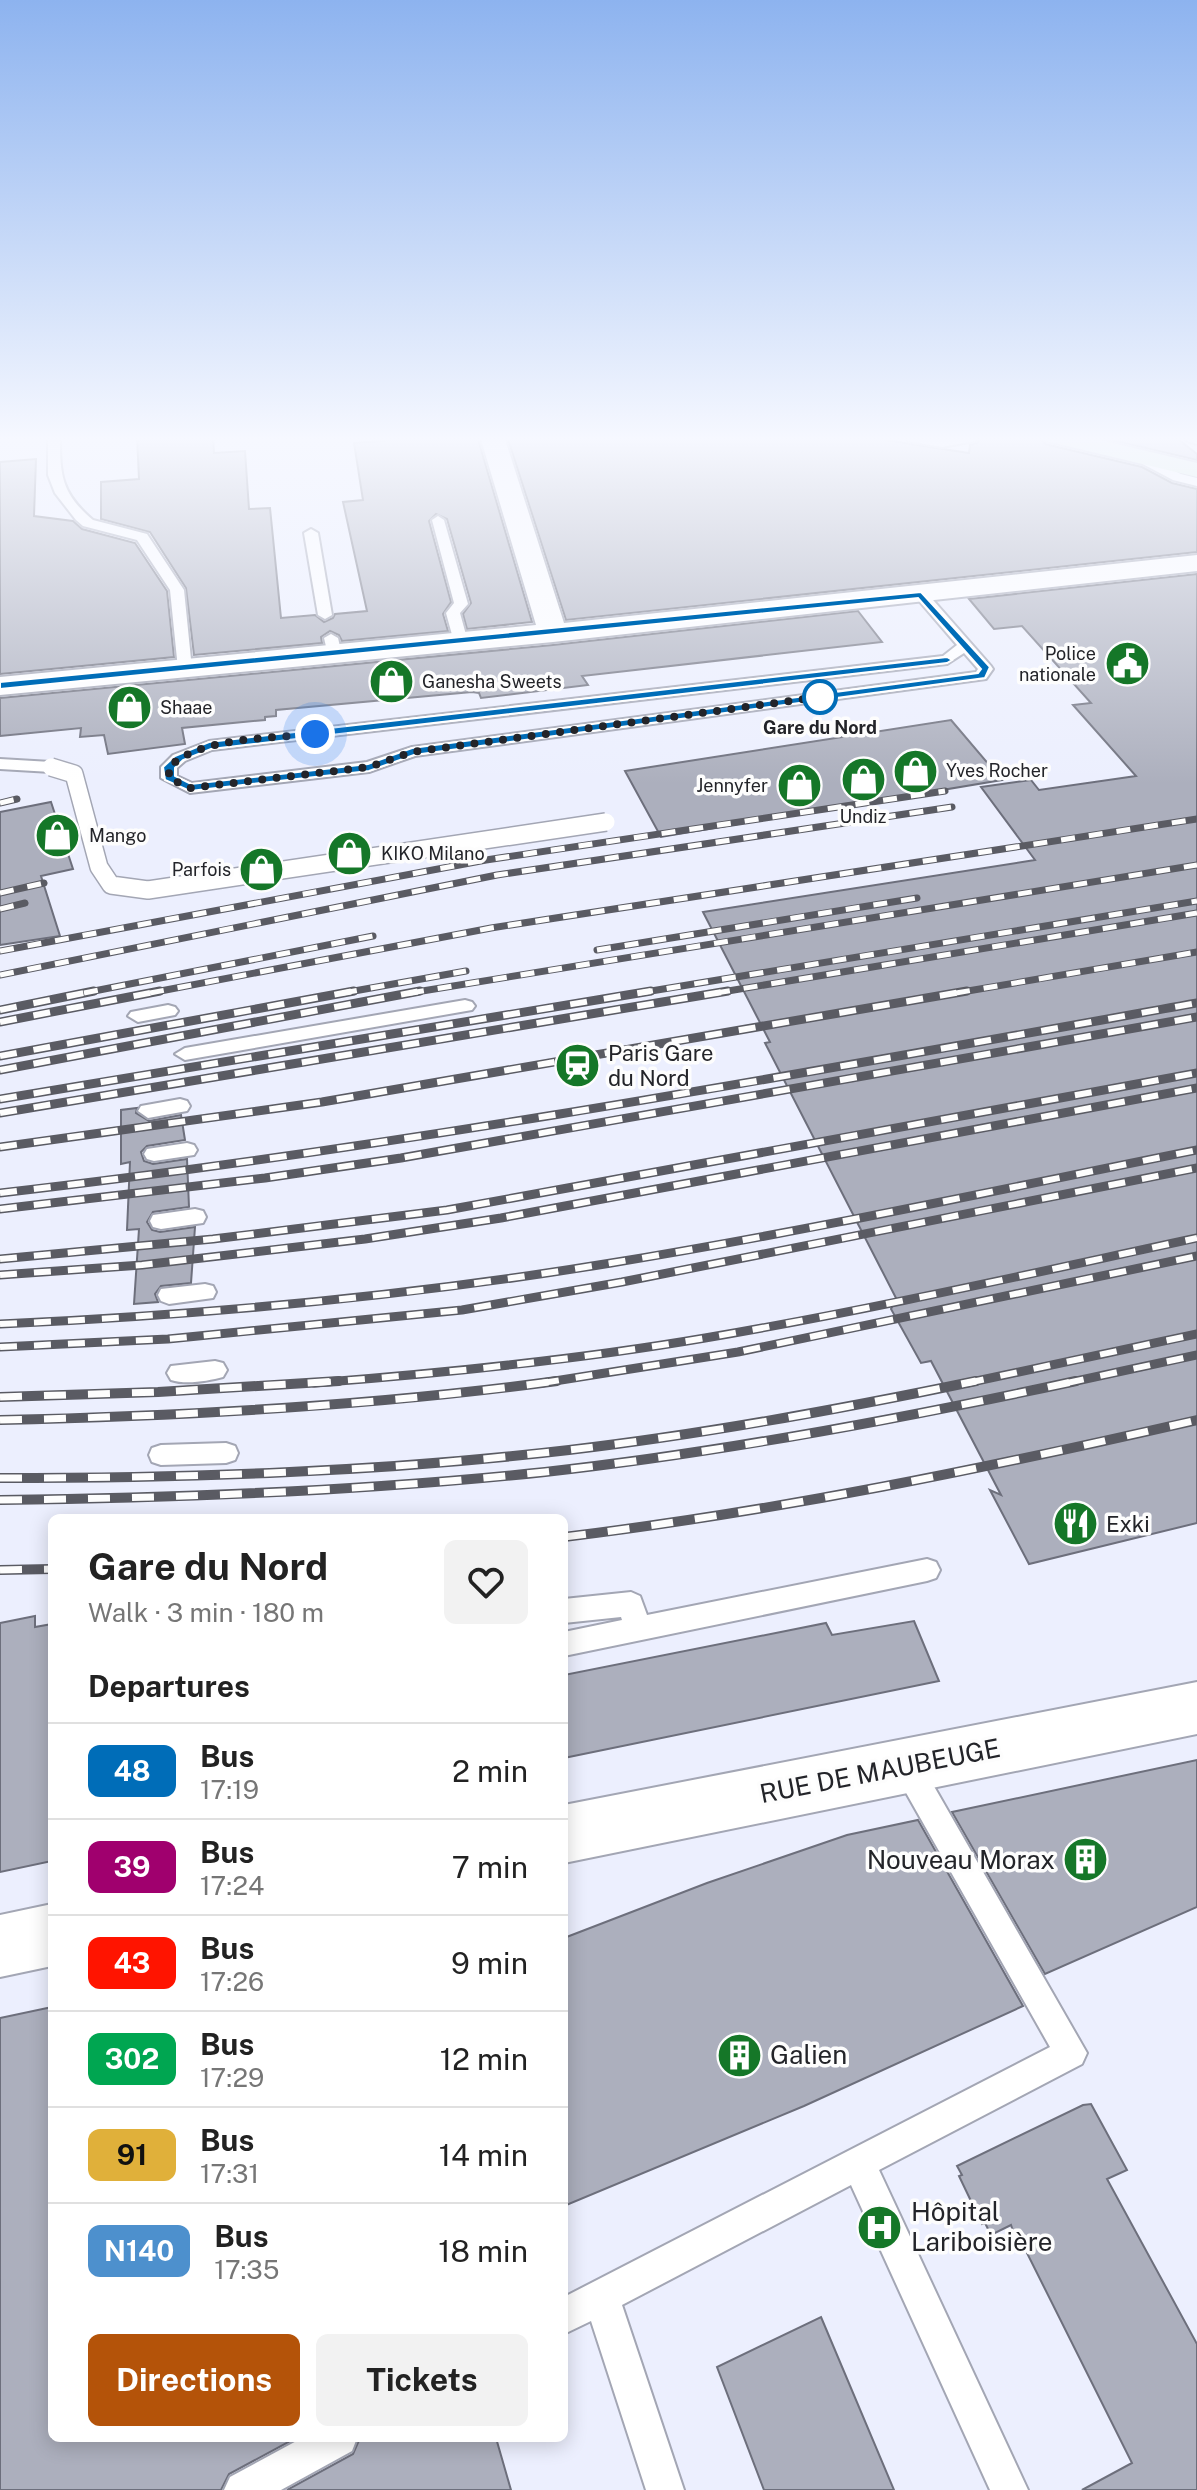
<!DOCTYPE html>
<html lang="en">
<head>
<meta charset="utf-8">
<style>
  :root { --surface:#fff; --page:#f2f2f2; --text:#222; --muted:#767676; --line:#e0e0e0; --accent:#b45309 }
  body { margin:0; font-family:"Public Sans",sans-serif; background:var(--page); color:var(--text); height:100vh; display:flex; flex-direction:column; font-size:30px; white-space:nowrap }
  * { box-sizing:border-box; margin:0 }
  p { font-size:26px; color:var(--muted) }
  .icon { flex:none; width:44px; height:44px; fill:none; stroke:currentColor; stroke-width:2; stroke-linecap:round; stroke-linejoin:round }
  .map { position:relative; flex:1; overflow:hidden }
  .details { position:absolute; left:48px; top:1514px; width:520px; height:928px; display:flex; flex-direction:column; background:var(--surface); border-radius:12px; box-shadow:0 4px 20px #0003 }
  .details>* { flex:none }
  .badge { padding:0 16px; border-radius:12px; font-size:28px; line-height:52px }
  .you { position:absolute; width:40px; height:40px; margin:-20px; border:6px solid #fff; border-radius:50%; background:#1a73e8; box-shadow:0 0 0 12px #1a73e833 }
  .map>.badge { position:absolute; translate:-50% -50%; box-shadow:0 0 0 4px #fff }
  h2 { padding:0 40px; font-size:30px; line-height:72px }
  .round { display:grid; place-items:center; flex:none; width:84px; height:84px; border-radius:12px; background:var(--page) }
  .summary { display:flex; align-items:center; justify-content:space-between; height:136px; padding:0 40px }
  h1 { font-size:38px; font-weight:700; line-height:60px }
  .cta { display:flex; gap:16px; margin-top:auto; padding:16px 40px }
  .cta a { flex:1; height:92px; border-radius:12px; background:var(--accent); color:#fff; font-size:32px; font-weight:700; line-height:92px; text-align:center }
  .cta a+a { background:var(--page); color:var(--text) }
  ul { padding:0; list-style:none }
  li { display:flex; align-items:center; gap:24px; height:96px; padding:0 40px; border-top:2px solid var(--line) }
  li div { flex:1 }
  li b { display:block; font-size:30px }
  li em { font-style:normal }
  li .badge { min-width:88px; font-weight:700; text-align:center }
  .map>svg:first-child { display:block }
  .building { fill:#acafbd; stroke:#6d6f7c; stroke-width:2 }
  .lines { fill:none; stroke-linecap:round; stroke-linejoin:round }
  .service-casing { stroke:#a3a6b4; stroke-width:4 }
  .minor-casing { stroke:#a3a6b4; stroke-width:4 }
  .secondary-casing { stroke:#a3a6b4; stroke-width:4 }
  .service { fill:#fff; fill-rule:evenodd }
  .minor { fill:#fff; fill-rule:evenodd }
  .secondary { fill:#d6efd7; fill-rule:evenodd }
  .rail-far2-casing { stroke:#5a5b63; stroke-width:7 }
  .rail-far1-casing { stroke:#5a5b63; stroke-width:9 }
  .rail-casing { stroke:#5a5b63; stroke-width:10 }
  .rail-far2 { stroke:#fdfdfd; stroke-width:5; stroke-dasharray:14; stroke-linecap:butt }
  .rail-far1 { stroke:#fdfdfd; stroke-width:6; stroke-dasharray:17; stroke-linecap:butt }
  .rail { stroke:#fdfdfd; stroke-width:7; stroke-dasharray:22; stroke-linecap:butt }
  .service-bridge-casing { stroke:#a3a6b4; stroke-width:20; stroke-linecap:butt }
  .service-bridge { stroke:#fff; stroke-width:17 }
  .line { fill:#006db8; stroke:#fff; stroke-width:2 }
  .walk { stroke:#232429; stroke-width:8; stroke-dasharray:0 14.4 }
  .stop-dot { fill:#fff; stroke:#006db8; stroke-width:4 }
  .labels { text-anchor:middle; stroke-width:7; stroke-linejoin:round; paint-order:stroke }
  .far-poi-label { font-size:18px; fill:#232429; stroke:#fdfdfd; text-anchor:start }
  .far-stop-label { font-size:18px; font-weight:bold; fill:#232429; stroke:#fdfdfd }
  .poi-label { font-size:22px; fill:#232429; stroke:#fdfdfd; text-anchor:start }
  .near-street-label { font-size:26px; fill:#232429; stroke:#fdfdfd }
  .near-poi-label { font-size:26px; fill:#232429; stroke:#fdfdfd; text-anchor:start }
</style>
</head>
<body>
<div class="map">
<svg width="1197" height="2490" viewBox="0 0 1197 2490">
  <rect width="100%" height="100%" fill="#eceffe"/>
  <!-- building -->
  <g class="building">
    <path d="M137,436H213L214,453L245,451L249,509L270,508L281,618L315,615L324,622L333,618L335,614L367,611L343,502L363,500L354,443L383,441L382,436H477L532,622L467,629L463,614L471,603L447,519L436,514L429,521L451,602L443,614L448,631L342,641L339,635L330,631L321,637L322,643L194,655L186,588L150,532L101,519V482L139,479Z"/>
    <path d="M507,436H860L969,453L970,445L977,443L982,436H1039L1045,444L1142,467L1172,483L1197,489V552L566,620Z"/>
    <path d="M1095,436H1174L1197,454V460Z"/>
    <path d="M36,459L34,516L73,521L82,529L135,543L167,591L174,657L0,674V462Z"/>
    <path d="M1197,574V1523L1029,1564L990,1490L1001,1495L931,1361L921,1363L891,1309L896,1298L765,1043L770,1042L703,912L1035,860L981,787L1031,780L1039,790L1136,776L1073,705L1091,703L1022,626L994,629L969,599Z"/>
    <path d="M858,611L882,642L582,676L588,685L481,698L479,693L472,692L276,710V716L265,717V720L182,728L185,744L108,754L104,735L80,737L81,728L0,736V698L553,645Z"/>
    <path d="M951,720L1002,780L661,837L625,771Z"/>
    <path d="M51,802L73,869L41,876L60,936L0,945V812Z"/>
    <path d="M137,1108L136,1113L149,1121L181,1115L185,1140L147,1146L141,1152L144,1161L153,1164L187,1159L189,1207L153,1212L147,1222L152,1230L160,1232L195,1227L191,1283L161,1286L155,1294L158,1302L134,1304L139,1229L127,1230L130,1162L121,1164V1110Z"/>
    <path d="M35,1616V1627L52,1624V1861L0,1872V1623Z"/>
    <path d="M914,1621L939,1681L564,1758V1675L826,1623L832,1635Z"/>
    <path d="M1197,1760V1907L1045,1974L952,1812Z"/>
    <path d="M918,1820L1023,2006L804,2106L564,2206V1938L707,1883L847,1835Z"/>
    <path d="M52,2007V2438H296L229,2474L221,2490H0V2018Z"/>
    <path d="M1091,2104L1127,2170L1107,2179L1197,2344V2490H1082L1132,2463L1017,2233L1014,2234L1011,2225L991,2235L985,2223L982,2224L959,2176L962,2175L957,2166L1083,2105Z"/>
    <path d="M821,2317L894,2490H764L717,2367Z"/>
    <path d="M360,2438H496L511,2490H287L353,2454Z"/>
  </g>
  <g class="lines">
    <defs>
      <g id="service">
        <path d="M48,436H60C60,475 61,493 93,520L147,534L184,590L192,669L190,672H180L178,669L170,590L137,540L83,526L76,520L55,493L48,475Z"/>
        <path d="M1143,455L1181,474L1197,478V486L1173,480L1139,462L1137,459Z"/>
        <path d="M438,516L444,520L468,604L460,613L468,642L461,646L454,642L446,613L454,603L432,520Z"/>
        <path d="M311,529L318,533L332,615L325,619L318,615L304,533Z"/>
        <path d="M921,591L926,592L991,666L993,669L986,679L415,756L369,772L190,793L161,778V767L173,755L209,741L943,656L957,645L914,595ZM964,653L978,669L976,672L412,747L367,762L192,783L177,776V768L185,761L212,750L947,664Z"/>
        <path d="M331,634L338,638L342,655L340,658L335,659L328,655L324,638Z"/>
        <path d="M0,759L51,762L59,767L51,772L0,769Z"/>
        <path d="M465,1000L472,1002L475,1006L472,1010L185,1060L175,1054L185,1048Z"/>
        <path d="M168,1005L175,1007L178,1011L175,1015L138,1022L128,1016L131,1012Z"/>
        <path d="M180,1099L187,1101L190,1106L187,1111L148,1118L138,1111L141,1106Z"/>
        <path d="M187,1143L194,1145L197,1150L194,1155L154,1161L147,1159L144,1154L147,1149Z"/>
        <path d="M195,1209L203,1211L206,1217L203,1223L161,1229L153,1227L150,1221L153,1215Z"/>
        <path d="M205,1284L213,1286L216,1292L213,1298L169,1304L161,1301L158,1295L161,1289Z"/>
        <path d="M215,1361L223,1363L227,1370L223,1377C208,1381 186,1385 171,1380L167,1373L171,1366Z"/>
        <path d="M226,1443L235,1446L238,1453L235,1460L226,1463L161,1465L152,1462L149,1455L152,1448L161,1445Z"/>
        <path d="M927,1559L936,1562L940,1570L936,1578L927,1581L564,1656V1632L622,1620L621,1617L564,1623V1599L631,1592L640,1596L647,1615Z"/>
        <path d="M906,1752L916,1755L1087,2053L1082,2064L879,2170L1028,2490H990L851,2185L622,2305L684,2490H646L591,2321L564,2334V2297L1050,2047L896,1775L892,1765L896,1755Z"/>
        <path d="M302,2438H357L352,2451L281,2490H224L230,2477Z"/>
      </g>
      <g id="minor">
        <path d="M480,436H504L564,623L1197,555V571L553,642L0,695V677L536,625Z"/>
        <path d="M904,436H979L975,441L942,447L908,441Z"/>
        <path d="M1183,436H1197V444L1187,441Z"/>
        <path d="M1197,1682V1734L564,1863V1805Z"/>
        <path d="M52,1904V1966L0,1977V1915Z"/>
      </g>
      <path id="secondary" d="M1042,436H1083L1197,463V477L1046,441Z"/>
    </defs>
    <!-- service casing -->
    <use href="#service" class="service-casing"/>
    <!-- minor casing -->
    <use href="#minor" class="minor-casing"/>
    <!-- secondary casing -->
    <use href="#secondary" class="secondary-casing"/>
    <!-- service -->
    <use href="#service" class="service"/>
    <!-- minor -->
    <use href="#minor" class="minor"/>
    <!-- secondary -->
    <use href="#secondary" class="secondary"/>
    <defs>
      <g id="rail-far2">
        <path d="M0,803L17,799"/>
        <path d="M0,893L44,883"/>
        <path d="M0,909L25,903"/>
        <path d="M597,950L917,898"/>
        <path d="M0,951L486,860L945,791"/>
        <path d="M0,975L497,875L952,807"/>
        <path d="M84,993L373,936"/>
        <path d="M150,993L491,928L1197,819"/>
        <path d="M343,993L466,971"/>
        <path d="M410,993L1197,865"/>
        <path d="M639,993L1197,901"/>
        <path d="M716,993L1197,913"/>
        <path d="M956,993L1197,952"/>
      </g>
      <g id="rail-far1">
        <path d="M0,1010L94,991"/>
        <path d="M0,1022L160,991"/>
        <path d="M0,1056L354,991"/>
        <path d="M0,1070L420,991"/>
        <path d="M0,1099L651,991"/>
        <path d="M0,1113L728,991"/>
        <path d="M0,1147L322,1102L967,991"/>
        <path d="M0,1193C402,1147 799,1074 1197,1003"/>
        <path d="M0,1209L265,1178L401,1158L1197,1017"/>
        <path d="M0,1259L213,1239L447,1210L1197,1073"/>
        <path d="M0,1275L142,1265L365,1239L501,1218L1197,1088"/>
        <path d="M0,1324C205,1315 409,1296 611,1263C808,1231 1002,1189 1197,1150"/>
        <path d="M0,1347L168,1339L462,1310L622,1282L1197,1168"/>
        <path d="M314,1383C445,1373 576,1360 705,1338C870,1310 1033,1273 1197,1238"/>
        <path d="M542,1383L738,1352L1197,1256"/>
        <path d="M967,1383L1197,1334"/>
        <path d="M1067,1383L1197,1355"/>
      </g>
      <g id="rail">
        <path d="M0,1397L158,1392L339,1381"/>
        <path d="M0,1420C186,1416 372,1406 557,1381"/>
        <path d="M0,1478C190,1478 380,1472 569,1450C706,1434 841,1409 976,1381"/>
        <path d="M0,1500C182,1498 364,1491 545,1472C724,1452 900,1419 1076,1381"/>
        <path d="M564,1537C778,1511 987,1468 1197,1420"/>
        <path d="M0,1570L52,1569"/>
      </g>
    </defs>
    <!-- rail-far2 casing -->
    <use href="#rail-far2" class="rail-far2-casing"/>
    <!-- rail-far1 casing -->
    <use href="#rail-far1" class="rail-far1-casing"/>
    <!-- rail casing -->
    <use href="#rail" class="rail-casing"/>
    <!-- rail-far2 -->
    <use href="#rail-far2" class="rail-far2"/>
    <!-- rail-far1 -->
    <use href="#rail-far1" class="rail-far1"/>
    <!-- rail -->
    <use href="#rail" class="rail"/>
    <defs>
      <path id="service-bridge" d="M51,767L74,774L99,867L111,885L148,890L606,822"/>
    </defs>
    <!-- service-bridge casing -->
    <use href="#service-bridge" class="service-bridge-casing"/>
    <!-- service-bridge -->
    <use href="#service-bridge" class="service-bridge"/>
  </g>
  <!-- sky -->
  <linearGradient id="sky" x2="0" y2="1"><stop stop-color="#8db3ef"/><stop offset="0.56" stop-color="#f6f8ff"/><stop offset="1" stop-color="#f6f8ff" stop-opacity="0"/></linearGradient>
  <rect width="1197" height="784" fill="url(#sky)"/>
  <!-- line -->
  <path class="line" d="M921,592L990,667L985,678L414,755L369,771L190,791L165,780L163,767L175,756L209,742L947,657L952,660L947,663L211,749L183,760L175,768V776L191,784L368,764L412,748L978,673L981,669L918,598L0,689V682Z"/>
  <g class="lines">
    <!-- walk -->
    <path class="walk" d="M315,734C271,739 203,736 169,767V778L190,788L369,767L412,752L820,697"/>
  </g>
  <!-- icons -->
  <defs>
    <symbol id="civic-disc" viewBox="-11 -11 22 22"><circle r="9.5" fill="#157728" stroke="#fdfdfd"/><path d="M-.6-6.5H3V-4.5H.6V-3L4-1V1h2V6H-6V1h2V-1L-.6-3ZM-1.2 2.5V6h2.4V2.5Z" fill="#fff"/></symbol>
    <symbol id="shop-disc" viewBox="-11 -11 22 22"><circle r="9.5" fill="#157728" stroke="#fdfdfd"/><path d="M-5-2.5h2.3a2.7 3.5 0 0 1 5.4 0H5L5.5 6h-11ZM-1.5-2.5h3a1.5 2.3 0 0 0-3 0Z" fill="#fff"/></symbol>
    <symbol id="station-disc" viewBox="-11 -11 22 22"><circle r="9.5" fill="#157728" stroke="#fdfdfd"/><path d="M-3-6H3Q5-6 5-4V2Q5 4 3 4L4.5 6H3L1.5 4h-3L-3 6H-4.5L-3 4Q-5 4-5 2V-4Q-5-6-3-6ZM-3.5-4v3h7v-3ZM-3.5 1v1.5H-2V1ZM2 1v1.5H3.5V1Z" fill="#fff"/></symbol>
    <symbol id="restaurant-disc" viewBox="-11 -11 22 22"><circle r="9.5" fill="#157728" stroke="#fdfdfd"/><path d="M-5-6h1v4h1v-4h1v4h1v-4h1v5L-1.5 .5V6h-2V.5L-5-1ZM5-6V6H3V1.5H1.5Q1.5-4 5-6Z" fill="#fff"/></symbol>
    <symbol id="building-disc" viewBox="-11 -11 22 22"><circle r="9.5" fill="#157728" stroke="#fdfdfd"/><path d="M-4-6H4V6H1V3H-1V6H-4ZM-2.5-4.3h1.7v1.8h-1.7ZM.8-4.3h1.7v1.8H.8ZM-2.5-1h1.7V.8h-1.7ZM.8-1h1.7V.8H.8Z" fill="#fff"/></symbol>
    <symbol id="hospital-disc" viewBox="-11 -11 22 22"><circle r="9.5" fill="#157728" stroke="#fdfdfd"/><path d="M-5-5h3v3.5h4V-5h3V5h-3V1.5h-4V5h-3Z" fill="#fff"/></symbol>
  </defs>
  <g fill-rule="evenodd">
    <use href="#civic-disc" x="1102" y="638" width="51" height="51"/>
    <use href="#shop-disc" x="366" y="656" width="51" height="51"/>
    <use href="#shop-disc" x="104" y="682" width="51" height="51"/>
    <use href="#shop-disc" x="890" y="746" width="51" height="51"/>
    <use href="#shop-disc" x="838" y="754" width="51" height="51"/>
    <use href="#shop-disc" x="774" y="760" width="51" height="51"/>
    <use href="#shop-disc" x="32" y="810" width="51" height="51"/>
    <use href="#shop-disc" x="324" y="828" width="51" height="51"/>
    <use href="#shop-disc" x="236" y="844" width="51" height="51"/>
    <use href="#station-disc" x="552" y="1040" width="51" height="51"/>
    <use href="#restaurant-disc" x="1050" y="1498" width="51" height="51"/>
    <use href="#building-disc" x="1060" y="1834" width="51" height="51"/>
    <use href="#building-disc" x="714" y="2030" width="51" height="51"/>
    <use href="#hospital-disc" x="854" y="2202" width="51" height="51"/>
  </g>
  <!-- markers -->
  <circle class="stop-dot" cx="820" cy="697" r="16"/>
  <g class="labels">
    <!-- far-poi labels -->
    <g class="far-poi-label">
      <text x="1096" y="660" text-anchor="end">Police<tspan x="1096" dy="21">nationale</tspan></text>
      <text x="422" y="688">Ganesha Sweets</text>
      <text x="160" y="714">Shaae</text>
      <text x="946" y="777">Yves Rocher</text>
      <text x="768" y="792" text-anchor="end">Jennyfer</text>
      <text x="863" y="823" text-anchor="middle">Undiz</text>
      <text x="89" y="842">Mango</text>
      <text x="381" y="860">KIKO Milano</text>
      <text x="231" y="876" text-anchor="end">Parfois</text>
    </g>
    <!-- far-stop labels -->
    <g class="far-stop-label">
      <text x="820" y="734">Gare du Nord</text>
    </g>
    <!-- poi labels -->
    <g class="poi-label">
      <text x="608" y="1061">Paris Gare<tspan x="608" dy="25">du Nord</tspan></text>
      <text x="1106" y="1532">Exki</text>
    </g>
    <!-- near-street labels -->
    <g class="near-street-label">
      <text transform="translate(880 1771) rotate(-11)" y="9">RUE DE MAUBEUGE</text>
    </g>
    <!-- near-poi labels -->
    <g class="near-poi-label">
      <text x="1055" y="1869" text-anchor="end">Nouveau Morax</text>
      <text x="770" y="2064">Galien</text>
      <text x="911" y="2221">Hôpital<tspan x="911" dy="30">Lariboisière</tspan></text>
    </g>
  </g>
</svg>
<div class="you" style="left:315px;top:734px"></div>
<section class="details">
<div class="summary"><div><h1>Gare du Nord</h1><p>Walk · 3 min · 180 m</p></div><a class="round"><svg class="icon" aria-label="heart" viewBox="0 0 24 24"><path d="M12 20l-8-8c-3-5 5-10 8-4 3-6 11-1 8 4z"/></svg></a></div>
<h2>Departures</h2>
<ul>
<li><span class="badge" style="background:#006db8;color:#fff">48</span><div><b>Bus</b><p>17:19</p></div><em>2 min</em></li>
<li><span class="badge" style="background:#a0006e;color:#fff">39</span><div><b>Bus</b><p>17:24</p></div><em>7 min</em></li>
<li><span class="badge" style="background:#ff1400;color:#fff">43</span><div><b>Bus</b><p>17:26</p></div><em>9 min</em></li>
<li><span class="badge" style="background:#00a651;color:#fff">302</span><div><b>Bus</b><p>17:29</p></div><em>12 min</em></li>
<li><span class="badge" style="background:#e0b03a;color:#111">91</span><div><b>Bus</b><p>17:31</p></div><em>14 min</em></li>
<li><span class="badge" style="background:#4d90cd;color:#fff">N140</span><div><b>Bus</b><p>17:35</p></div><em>18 min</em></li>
</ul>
<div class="cta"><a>Directions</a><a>Tickets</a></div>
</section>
</div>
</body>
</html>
